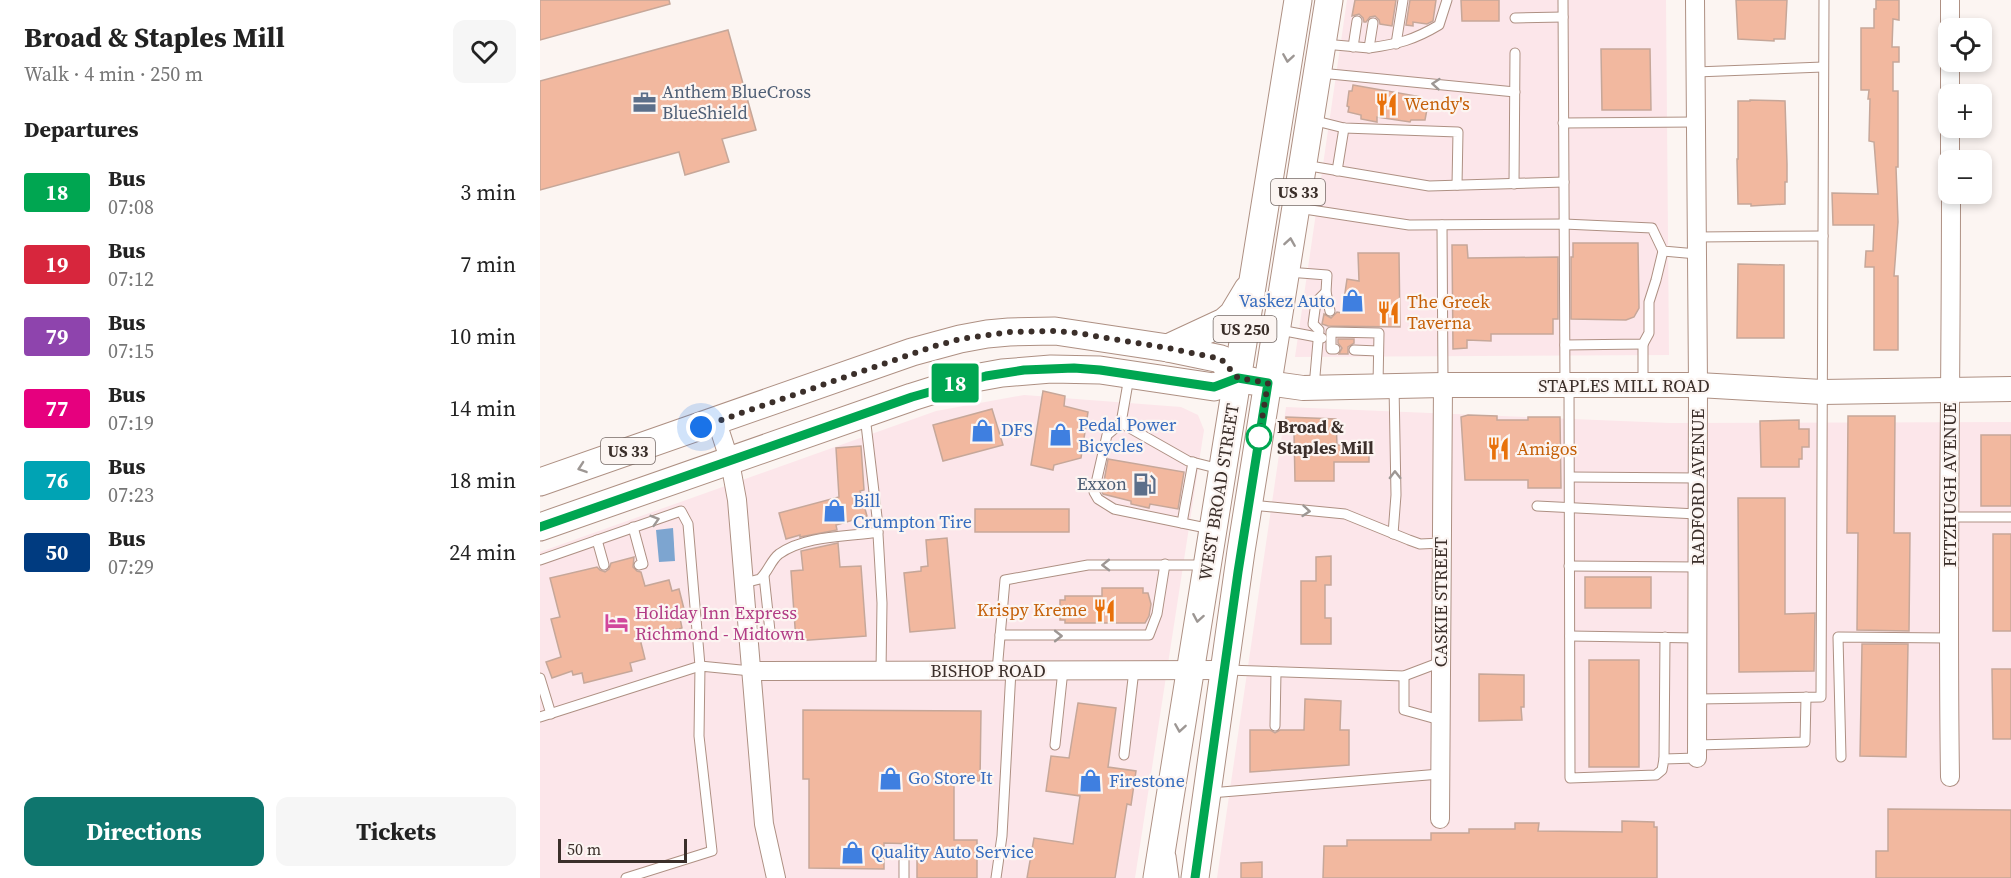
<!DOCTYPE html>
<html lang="en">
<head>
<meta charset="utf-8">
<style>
  :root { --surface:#fff; --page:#f6f6f6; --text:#222; --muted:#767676; --accent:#0f766e }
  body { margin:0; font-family:"Source Serif 4",serif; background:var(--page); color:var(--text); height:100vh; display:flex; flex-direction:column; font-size:22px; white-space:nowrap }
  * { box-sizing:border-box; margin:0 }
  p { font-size:20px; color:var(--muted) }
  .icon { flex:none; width:33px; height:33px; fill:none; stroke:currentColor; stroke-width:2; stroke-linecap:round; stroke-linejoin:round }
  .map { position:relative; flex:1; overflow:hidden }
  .panel { display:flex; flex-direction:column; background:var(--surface); width:540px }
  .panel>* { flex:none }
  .badge { padding:0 12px; border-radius:4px; font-size:21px; line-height:39px }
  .fabs { position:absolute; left:1398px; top:18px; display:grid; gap:12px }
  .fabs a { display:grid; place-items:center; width:54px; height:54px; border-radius:12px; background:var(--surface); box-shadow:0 3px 9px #0003; font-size:30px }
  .scale { position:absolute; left:18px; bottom:15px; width:129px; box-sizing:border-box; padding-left:6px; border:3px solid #3b2f2a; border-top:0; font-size:16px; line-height:21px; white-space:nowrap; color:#3b2f2a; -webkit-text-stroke:4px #fcf5f2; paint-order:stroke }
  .you { position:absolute; width:30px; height:30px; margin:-15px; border:4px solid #fff; border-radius:50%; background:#1a73e8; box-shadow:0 0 0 9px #1a73e833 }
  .map>.badge { position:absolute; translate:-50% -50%; box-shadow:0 0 0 3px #fff }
  h2 { padding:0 24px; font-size:22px; line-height:54px }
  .round { display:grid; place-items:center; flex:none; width:63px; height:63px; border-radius:12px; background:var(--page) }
  .overview { display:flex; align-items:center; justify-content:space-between; height:102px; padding:0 24px }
  h1 { font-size:28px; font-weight:700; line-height:45px }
  .button { display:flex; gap:12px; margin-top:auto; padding:12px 24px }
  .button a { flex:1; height:69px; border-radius:12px; background:var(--accent); color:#fff; font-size:24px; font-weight:700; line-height:69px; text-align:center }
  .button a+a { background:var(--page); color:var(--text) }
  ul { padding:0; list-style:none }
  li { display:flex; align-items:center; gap:18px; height:72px; padding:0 24px }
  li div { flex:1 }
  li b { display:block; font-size:22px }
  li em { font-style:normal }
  li .badge { min-width:66px; font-weight:700; text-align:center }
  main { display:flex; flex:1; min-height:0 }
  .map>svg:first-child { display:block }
  .commercial { fill:#fce6ea }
  .water { fill:#7da5d0 }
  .building { fill:#f2b89f; stroke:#c6a799; stroke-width:1.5 }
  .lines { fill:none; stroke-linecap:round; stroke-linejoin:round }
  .lane-casing { stroke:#ae9083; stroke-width:11 }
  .street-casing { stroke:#ae9083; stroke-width:20 }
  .secondary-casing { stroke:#ae9083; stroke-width:26 }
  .primary-casing { stroke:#ae9083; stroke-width:29 }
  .lane { stroke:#fff; stroke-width:9 }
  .street { stroke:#fff; stroke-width:18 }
  .secondary { stroke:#fff; stroke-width:24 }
  .primary { stroke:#fff; stroke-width:27 }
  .oneway { stroke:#9d9794 }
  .line-casing { stroke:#fff; stroke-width:14 }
  .line { stroke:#00a651; stroke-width:9 }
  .walk { stroke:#3b2f2a; stroke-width:6; stroke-dasharray:0 10.8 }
  .stop-dot { fill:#fff; stroke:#00a651; stroke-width:3 }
  .labels { text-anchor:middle; stroke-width:4.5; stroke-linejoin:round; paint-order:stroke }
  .shield { fill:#fcf5f2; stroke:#756a66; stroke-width:1.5 }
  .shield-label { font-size:16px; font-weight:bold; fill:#3b2f2a }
  .service-label { font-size:18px; fill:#4e5e75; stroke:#fcf5f2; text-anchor:start }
  .food-label { font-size:18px; fill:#c56008; stroke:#fcf5f2; text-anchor:start }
  .shop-label { font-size:18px; fill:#366cbe; stroke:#fcf5f2; text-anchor:start }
  .street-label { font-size:18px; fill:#3b2f2a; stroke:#fcf5f2 }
  .stop-label { font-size:18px; font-weight:bold; fill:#3b2f2a; stroke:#fcf5f2; text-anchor:start }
  .hotel-label { font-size:18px; fill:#b23c85; stroke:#fcf5f2; text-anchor:start }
</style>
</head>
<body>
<main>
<section class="panel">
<div class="overview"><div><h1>Broad &amp; Staples Mill</h1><p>Walk · 4 min · 250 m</p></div><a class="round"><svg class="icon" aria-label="heart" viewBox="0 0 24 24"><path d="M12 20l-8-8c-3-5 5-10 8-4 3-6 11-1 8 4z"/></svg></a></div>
<h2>Departures</h2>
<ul>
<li><span class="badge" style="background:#00a651;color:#fff">18</span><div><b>Bus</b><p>07:08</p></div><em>3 min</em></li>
<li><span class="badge" style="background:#d7263d;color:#fff">19</span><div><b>Bus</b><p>07:12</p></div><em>7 min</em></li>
<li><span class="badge" style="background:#8e44ad;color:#fff">79</span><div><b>Bus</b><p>07:15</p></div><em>10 min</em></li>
<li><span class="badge" style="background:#e6007e;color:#fff">77</span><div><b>Bus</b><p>07:19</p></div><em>14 min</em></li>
<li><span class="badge" style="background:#00a3b4;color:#fff">76</span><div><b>Bus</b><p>07:23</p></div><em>18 min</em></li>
<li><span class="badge" style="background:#003b80;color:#fff">50</span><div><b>Bus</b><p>07:29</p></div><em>24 min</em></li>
</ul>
<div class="button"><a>Directions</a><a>Tickets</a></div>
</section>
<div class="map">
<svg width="1471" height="878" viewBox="0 0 1471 878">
  <rect width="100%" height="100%" fill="#fcf5f2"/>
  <!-- commercial -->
  <g class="commercial">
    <path d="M807,0H1126L1129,355L755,357Z"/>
    <path d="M484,395L641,407L658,415L664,430L595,878H0V552L396,411Z"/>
    <path d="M746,407L1130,423L1471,422V878H677Z"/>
  </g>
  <!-- water -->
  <path class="water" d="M133,528L135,561L119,562L116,530Z"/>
  <!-- building -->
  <g class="building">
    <path d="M0,0H129L130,4L0,40Z"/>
    <path d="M815,0H856L852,26L840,24L839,20L835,16L830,17L826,22H824L823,18L819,14L812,16Z"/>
    <path d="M870,0H896L893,21L887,24L873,22V26L866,25Z"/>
    <path d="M921,0H959V21H922Z"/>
    <path d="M1196,0H1247L1245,39H1234V41L1198,39Z"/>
    <path d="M1336,0H1359V20L1353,19L1352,47H1359V62H1353V91H1358V167H1356L1358,222L1354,276H1358V350H1334V267H1325L1326,251H1333L1334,225H1293L1292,193L1338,194L1334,142L1329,141L1330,99H1328L1329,90H1321V28H1334V9H1336Z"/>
    <path d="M188,30L216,130L182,139L189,162L145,175L139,152L0,190V81Z"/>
    <path d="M1061,49H1110L1111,110H1062Z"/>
    <path d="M813,85L882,97L881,103L888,104L885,120H871L870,122L837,117V122L821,119V115L808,112L809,107L807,106L809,91H812Z"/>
    <path d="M1210,100L1245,101L1247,164V182H1245V204L1211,206V204H1198L1197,159H1198V101H1210Z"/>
    <path d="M1033,243H1098L1099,308L1094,317L1086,320L1031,319V257H1033Z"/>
    <path d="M912,245H927L928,258L1018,257V319H1013V334H951V341L927,340V348L913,349Z"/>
    <path d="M818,253H859L860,327L788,326L782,324L784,314L791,318L797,312L802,313L807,279L819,281Z"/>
    <path d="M1198,264L1244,265V338H1197Z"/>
    <path d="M798,339H814V343L808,347V354H799L802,348L798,343Z"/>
    <path d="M503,391L525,396L524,406L548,412L541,458L514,465L513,470L491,465Z"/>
    <path d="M452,409L463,445L403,461L393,425Z"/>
    <path d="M928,415L957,416V420H988V417H1020L1021,488H988V480H925L921,417Z"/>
    <path d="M1308,416H1355L1354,533H1370L1369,631L1317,630L1318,533H1307Z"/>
    <path d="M746,417L796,419L797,445L829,444V462H794V481H755L754,432H746Z"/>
    <path d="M1259,420V429H1269V447H1262V459H1259V467H1221L1220,421Z"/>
    <rect x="1441" y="435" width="30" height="71"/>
    <path d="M321,446L324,490L320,491L327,516L296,525L297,530L260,537V535L246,539L239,513L299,497L296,448Z"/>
    <path d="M568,459L644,472L638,509L610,504L609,508L591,504V501L563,494L562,492Z"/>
    <path d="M1198,498H1245V614L1275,613L1274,671L1199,672Z"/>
    <rect x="435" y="509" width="94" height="23"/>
    <rect x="1453" y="534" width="18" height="97"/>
    <path d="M407,538L415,628L370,632L364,573L381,571V567L388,566L386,540Z"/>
    <path d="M298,543L300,567L321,566L326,636L256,641L251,571L263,570L261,551Z"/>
    <path d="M791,556V585H785V618H791V644H761V581H776V557Z"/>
    <path d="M94,557L93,567L97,571L101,572L105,586L129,580L132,591L139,589L146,617L140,618L142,628L100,639L105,659L90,663L92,671L44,683L42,673L33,675L32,671L12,678L6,662L21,657L11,619L20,617L10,578L57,567L60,570L65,572L69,569L71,563Z"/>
    <rect x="1045" y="577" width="66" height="31"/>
    <path d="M562,588H603V593H608L611,604L609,616L605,623H525V620H520V600H525V596H562Z"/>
    <path d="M1322,644H1368L1366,757L1320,756Z"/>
    <rect x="1049" y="660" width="50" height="107"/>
    <path d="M1452,669H1471V739H1453Z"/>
    <path d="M939,674L984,675V707H981L982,720L939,721Z"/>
    <path d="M765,699L801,701L800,730H809V765L710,772V730H730L735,733L740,730H764Z"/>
    <path d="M538,703L576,708L568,767L596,771L591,805L587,804L575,878H487L494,838L533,844L540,796L506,791L511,756L529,758Z"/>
    <path d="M263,710L441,711L440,781H414V840H437V878H377V844L344,843V869L269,868V779H263Z"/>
    <path d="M1348,809L1471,810V878H1336V851H1348Z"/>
    <path d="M1082,821L1114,822V827H1117V878H783L784,846H807V840H891V833H929V829H975V823H999L998,831L1082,832Z"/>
    <path d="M722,862V878H701V863Z"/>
  </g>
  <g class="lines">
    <defs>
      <g id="lane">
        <path d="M1023,0L1025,384"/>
        <path d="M975,18L1023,17"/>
        <path d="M784,44L829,48L833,23"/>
        <path d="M856,44L863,0"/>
        <path d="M813,47L817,21"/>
        <path d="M829,48C858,44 874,40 899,25L907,0"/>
        <path d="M1156,72L1283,67"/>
        <path d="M780,73L975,92"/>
        <path d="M772,120L804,128L918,132L917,185"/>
        <path d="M1023,123L1156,122"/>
        <path d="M764,165L889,186L1024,182"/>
        <path d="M797,171L804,128"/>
        <path d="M974,184L975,53"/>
        <path d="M758,208L869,225L1024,224L1112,228L1123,251L1157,254"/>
        <path d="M902,225L903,383"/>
        <path d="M1157,237L1283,236"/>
        <path d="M748,272L787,275L786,292L790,311"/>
        <path d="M740,330L782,338"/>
        <path d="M1025,345L1103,344L1109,333V302L1116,280L1123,251"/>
        <path d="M795,349H791V332L839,333L838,384"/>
        <path d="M814,350L838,351"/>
        <path d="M589,377L581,423L648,461L680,469"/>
        <path d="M1103,383V344"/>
        <path d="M774,387L779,330L773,324L776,302L786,292"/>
        <path d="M1029,387L1030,778L1116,775L1122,770L1124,759L1157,758"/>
        <path d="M325,416L337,517L342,603L341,671"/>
        <path d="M581,423L567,435L554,492L558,499L574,509L671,529"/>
        <path d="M1030,477L1157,478"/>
        <path d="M711,505L805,514L869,540L880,544L902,543"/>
        <path d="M997,506L1157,514"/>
        <path d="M1410,517H1471"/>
        <path d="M642,523L653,462"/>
        <path d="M93,527L103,564L99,565"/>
        <path d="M853,534L856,495L854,386"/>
        <path d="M57,540L64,565"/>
        <path d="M0,560L141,511L148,524L160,666L0,717"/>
        <path d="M1029,566L1157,567"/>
        <path d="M204,583L220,579C228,572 231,560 239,554C266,535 307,537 338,532"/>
        <path d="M208,635L230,631L224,576"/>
        <path d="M460,635H609L617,614L625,564"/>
        <path d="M1030,636L1157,638"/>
        <path d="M687,670L864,676L901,662"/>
        <path d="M457,671L465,580L548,565H665"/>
        <path d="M864,676V710L900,720"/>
        <path d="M0,678L11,714"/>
        <path d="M1157,699L1281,697L1284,0"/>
        <path d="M735,726L736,672"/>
        <path d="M515,745L523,670"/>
        <path d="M1157,745L1265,742L1266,697"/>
        <path d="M584,755L594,670"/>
        <path d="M1301,757L1298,637L1408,638"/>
        <path d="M1124,759L1125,637"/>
        <path d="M670,793L900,774"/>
        <path d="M631,856L634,878"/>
        <path d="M364,859V878"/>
        <path d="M86,878L172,851L159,736L160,666L211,671"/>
        <path d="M456,878L462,836L471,670"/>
      </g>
      <g id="street">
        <path d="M1155,0L1158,385L1157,758"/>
        <path d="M1410,0V28"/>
        <path d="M1410,62V94"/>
        <path d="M1410,128V160"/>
        <path d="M177,422L190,462L197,500L224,824L236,878"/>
        <path d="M211,671L684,670"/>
        <path d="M1410,777C1407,582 1411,388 1411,194"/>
        <path d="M900,819L903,385"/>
      </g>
      <path id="secondary" d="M728,383L763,388L903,385H1158L1282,392L1471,389"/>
      <g id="primary">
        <path d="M628,348L684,322L693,314L708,289"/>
        <path d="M0,482L372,352L420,339L447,334L469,332L515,331L628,348L681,359L698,379"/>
        <path d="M0,527L372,397L429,379L462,373L511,369L560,370L674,387L698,379L712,381"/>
        <path d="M617,878L758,0"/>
        <path d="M655,878L701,551L789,0"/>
      </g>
    </defs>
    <!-- lane casing -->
    <use href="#lane" class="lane-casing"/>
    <!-- street casing -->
    <use href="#street" class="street-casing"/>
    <!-- secondary casing -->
    <use href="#secondary" class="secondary-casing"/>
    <!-- primary casing -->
    <use href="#primary" class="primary-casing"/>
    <!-- lane -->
    <use href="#lane" class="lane"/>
    <!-- street -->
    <use href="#street" class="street"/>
    <!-- secondary -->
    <use href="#secondary" class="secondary"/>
    <!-- primary -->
    <use href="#primary" class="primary"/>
  </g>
  <!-- one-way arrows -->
  <defs><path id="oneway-chevron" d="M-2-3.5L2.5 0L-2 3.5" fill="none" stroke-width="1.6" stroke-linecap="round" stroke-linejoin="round" transform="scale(1.5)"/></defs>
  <g class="oneway">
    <use href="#oneway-chevron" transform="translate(748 58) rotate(99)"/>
    <use href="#oneway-chevron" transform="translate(896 84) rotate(-175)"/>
    <use href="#oneway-chevron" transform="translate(750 242) rotate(-81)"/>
    <use href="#oneway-chevron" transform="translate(42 468) rotate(161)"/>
    <use href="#oneway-chevron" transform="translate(855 475) rotate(-91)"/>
    <use href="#oneway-chevron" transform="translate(766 511) rotate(5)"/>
    <use href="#oneway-chevron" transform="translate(115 520) rotate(-17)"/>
    <use href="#oneway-chevron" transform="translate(566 565) rotate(179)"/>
    <use href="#oneway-chevron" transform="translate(658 618) rotate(100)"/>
    <use href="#oneway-chevron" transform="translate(518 636)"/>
    <use href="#oneway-chevron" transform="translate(640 728) rotate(99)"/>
  </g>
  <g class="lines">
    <defs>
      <path id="line" d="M0,527L372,397L446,376L484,370L534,368L560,370L674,387L698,378L728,383L698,572L655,878"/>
    </defs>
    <!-- line casing -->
    <use href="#line" class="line-casing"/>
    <!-- line -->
    <use href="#line" class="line"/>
    <!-- walk -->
    <path class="walk" d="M161,427L395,346L420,339L469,332L514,331L537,333L628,348L681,359L698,378L728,383L719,437"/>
  </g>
  <!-- icons -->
  <defs>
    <symbol id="office-bare" viewBox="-9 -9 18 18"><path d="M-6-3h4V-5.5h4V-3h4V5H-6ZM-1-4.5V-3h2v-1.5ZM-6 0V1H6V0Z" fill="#5c6f8a" stroke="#fcf5f2" stroke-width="2.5" paint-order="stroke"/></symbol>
    <symbol id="restaurant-bare" viewBox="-9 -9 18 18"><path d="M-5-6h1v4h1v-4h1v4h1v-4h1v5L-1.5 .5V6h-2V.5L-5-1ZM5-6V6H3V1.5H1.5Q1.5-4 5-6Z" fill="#e8710a" stroke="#fcf5f2" stroke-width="2.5" paint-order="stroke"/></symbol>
    <symbol id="shop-bare" viewBox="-9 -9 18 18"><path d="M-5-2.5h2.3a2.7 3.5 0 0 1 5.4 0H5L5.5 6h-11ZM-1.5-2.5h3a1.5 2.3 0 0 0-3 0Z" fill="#3f7fe0" stroke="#fcf5f2" stroke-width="2.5" paint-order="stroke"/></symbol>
    <symbol id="fuel-bare" viewBox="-9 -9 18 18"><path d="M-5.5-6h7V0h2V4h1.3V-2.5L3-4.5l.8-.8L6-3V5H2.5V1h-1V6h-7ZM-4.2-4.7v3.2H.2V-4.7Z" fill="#5c6f8a" stroke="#fcf5f2" stroke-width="2.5" paint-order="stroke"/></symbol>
    <symbol id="hotel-bare" viewBox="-9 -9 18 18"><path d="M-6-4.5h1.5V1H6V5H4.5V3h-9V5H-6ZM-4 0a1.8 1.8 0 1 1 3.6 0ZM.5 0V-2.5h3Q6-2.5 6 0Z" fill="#d1479c" stroke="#fcf5f2" stroke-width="2.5" paint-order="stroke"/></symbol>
  </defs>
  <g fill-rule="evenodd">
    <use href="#office-bare" x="88" y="86" width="33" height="33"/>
    <use href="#restaurant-bare" x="830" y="88" width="33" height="33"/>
    <use href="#shop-bare" x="796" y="284" width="33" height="33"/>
    <use href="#restaurant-bare" x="832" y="296" width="33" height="33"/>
    <use href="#shop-bare" x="426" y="414" width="33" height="33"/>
    <use href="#shop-bare" x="504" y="418" width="33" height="33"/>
    <use href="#restaurant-bare" x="942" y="432" width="33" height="33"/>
    <use href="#fuel-bare" x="588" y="468" width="33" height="33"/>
    <use href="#shop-bare" x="278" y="494" width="33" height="33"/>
    <use href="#restaurant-bare" x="548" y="594" width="33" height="33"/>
    <use href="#hotel-bare" x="60" y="606" width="33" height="33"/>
    <use href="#shop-bare" x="334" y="762" width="33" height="33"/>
    <use href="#shop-bare" x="534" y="764" width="33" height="33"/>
    <use href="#shop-bare" x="296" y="836" width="33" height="33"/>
  </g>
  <!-- markers -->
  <circle class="stop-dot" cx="719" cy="437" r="12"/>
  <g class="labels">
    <!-- shield labels -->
    <g class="shield">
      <rect x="731" y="179" width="54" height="26" rx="4.5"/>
      <rect x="673.5" y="316" width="63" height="26" rx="4.5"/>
      <rect x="61" y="438" width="54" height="26" rx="4.5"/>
    </g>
    <g class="shield-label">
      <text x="758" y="198">US 33</text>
      <text x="705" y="335">US 250</text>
      <text x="88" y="457">US 33</text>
    </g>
    <!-- service labels -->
    <g class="service-label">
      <text x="122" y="98">Anthem BlueCross<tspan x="122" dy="21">BlueShield</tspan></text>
      <text x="587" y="490" text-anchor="end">Exxon</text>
    </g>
    <!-- food labels -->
    <g class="food-label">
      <text x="864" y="110">Wendy's</text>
      <text x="867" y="308">The Greek<tspan x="867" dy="21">Taverna</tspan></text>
      <text x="977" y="455">Amigos</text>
      <text x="547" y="616" text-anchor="end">Krispy Kreme</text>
    </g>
    <!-- shop labels -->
    <g class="shop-label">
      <text x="795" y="307" text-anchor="end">Vaskez Auto</text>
      <text x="538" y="431">Pedal Power<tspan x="538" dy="21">Bicycles</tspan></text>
      <text x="461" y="436">DFS</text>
      <text x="313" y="507">Bill<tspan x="313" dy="21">Crumpton Tire</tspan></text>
      <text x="368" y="784">Go Store It</text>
      <text x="569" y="787">Firestone</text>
      <text x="331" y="858">Quality Auto Service</text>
    </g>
    <!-- street labels -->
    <g class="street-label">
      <text x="1084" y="392">STAPLES MILL ROAD</text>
      <text transform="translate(1410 485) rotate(-90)" y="6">FITZHUGH AVENUE</text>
      <text transform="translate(1158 487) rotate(-90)" y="6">RADFORD AVENUE</text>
      <text transform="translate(679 492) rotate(-81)" y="6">WEST BROAD STREET</text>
      <text transform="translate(901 602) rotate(-90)" y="6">CASKIE STREET</text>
      <text x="448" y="677">BISHOP ROAD</text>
    </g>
    <!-- stop labels -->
    <g class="stop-label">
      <text x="737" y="433">Broad &amp;<tspan x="737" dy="21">Staples Mill</tspan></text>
    </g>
    <!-- hotel labels -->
    <g class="hotel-label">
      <text x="95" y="619">Holiday Inn Express<tspan x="95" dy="21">Richmond - Midtown</tspan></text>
    </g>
  </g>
</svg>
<div class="fabs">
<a><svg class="icon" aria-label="locate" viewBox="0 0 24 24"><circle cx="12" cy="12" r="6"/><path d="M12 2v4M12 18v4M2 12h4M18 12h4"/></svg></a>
<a>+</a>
<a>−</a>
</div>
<div class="scale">50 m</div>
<div class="you" style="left:161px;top:427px"></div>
<b class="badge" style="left:415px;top:383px;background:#00a651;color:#fff">18</b>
</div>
</main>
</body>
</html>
